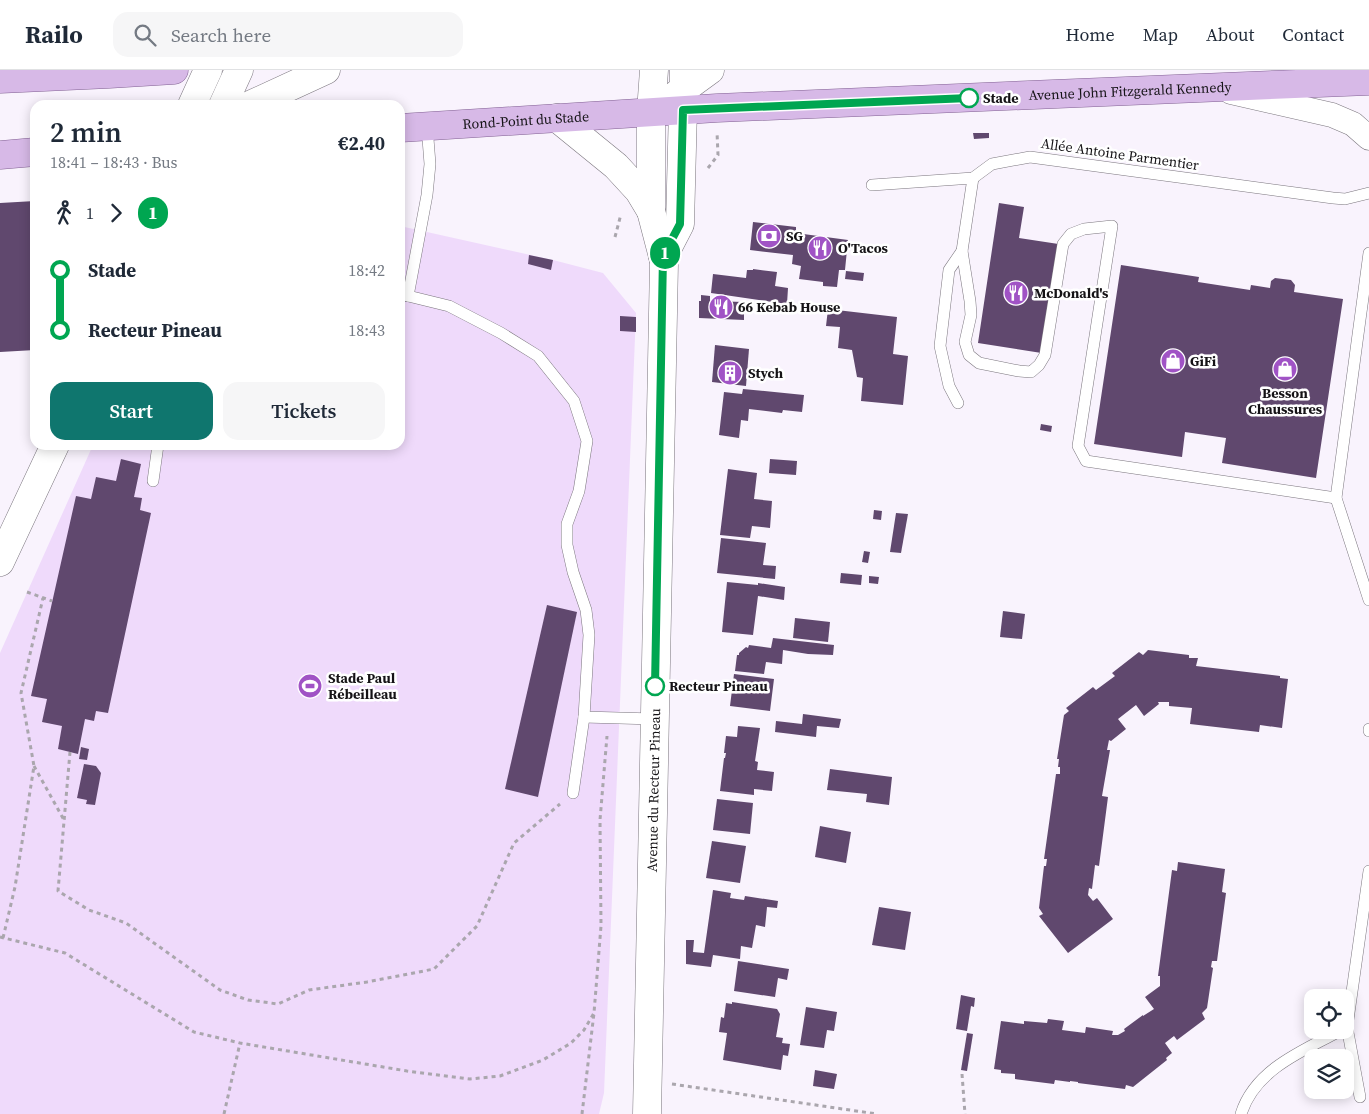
<!DOCTYPE html>
<html lang="en">
<head>
<meta charset="utf-8">
<style>
  :root { --surface:#fff; --page:#f6f6f7; --text:#1f2937; --muted:#747a83; --line:#e0e1e3; --accent:#0f766e }
  body { margin:0; font-family:"Source Serif 4",serif; background:var(--page); color:var(--text); height:100vh; display:flex; flex-direction:column; font-size:19px; white-space:nowrap }
  * { box-sizing:border-box; margin:0 }
  p { font-size:16px; color:var(--muted) }
  .icon { flex:none; width:28px; height:28px; fill:none; stroke:currentColor; stroke-width:2; stroke-linecap:round; stroke-linejoin:round }
  .map { position:relative; flex:1; overflow:hidden }
  .sheet { position:absolute; left:30px; top:30px; width:375px; height:350px; display:flex; flex-direction:column; background:var(--surface); border-radius:15px; box-shadow:0 2px 12px #0003 }
  .sheet>* { flex:none }
  .badge { padding:0 10px; border-radius:16px; font-size:18px; line-height:32px }
  .controls { position:absolute; left:1304px; top:919px; display:grid; gap:10px }
  .controls a { display:grid; place-items:center; width:50px; height:50px; border-radius:10px; background:var(--surface); box-shadow:0 2px 12px #0003; font-size:25px }
  .map>.badge { position:absolute; translate:-50% -50%; box-shadow:0 0 0 2px #fff }
  .legs { display:flex; align-items:center; gap:8px; height:55px; padding:0 20px; font-size:16px }
  .legs p { margin-inline-start:auto }
  .headline { display:flex; align-items:center; justify-content:space-between; height:85px; padding:0 20px }
  h1 { font-size:28px; font-weight:600; line-height:38px }
  .button { display:flex; gap:10px; margin-top:auto; padding:10px 20px }
  .button a { flex:1; height:58px; border-radius:15px; background:var(--accent); color:#fff; font-size:20px; font-weight:600; line-height:58px; text-align:center }
  .button a+a { background:var(--page); color:var(--text) }
  ul { padding:0 20px; list-style:none }
  li { display:flex; align-items:center; gap:18px; height:60px; font-size:19px }
  li i { display:grid; place-items:center; width:8px; height:100%; margin:0 6px; background:currentColor }
  li i::after { content:''; width:12px; height:12px; margin:-6px; border:4px solid; border-radius:50%; background:var(--surface) }
  li p { margin-inline-start:auto }
  li:first-child i { background:linear-gradient(#0000 50%,currentColor 0) }
  li:last-child i { background:linear-gradient(currentColor 50%,#0000 0) }
  header { display:flex; align-items:center; gap:30px; box-sizing:border-box; height:70px; padding:0 25px; background:var(--surface); border-bottom:1px solid var(--line) }
  header strong { font-size:24px }
  nav { display:flex; gap:28px; margin-inline-start:auto; font-size:18px }
  .search { width:350px; height:45px; background:var(--page); display:flex; align-items:center; gap:12px; box-sizing:border-box; padding:0 18px; border-radius:15px; color:var(--muted); font-size:19px }
  .map>svg:first-child { display:block }
  .green { fill:#efdafb }
  .building { fill:#60486e }
  .lines { fill:none; stroke-linecap:round; stroke-linejoin:round }
  .lane-casing { stroke:#7b767e; stroke-width:12 }
  .street-casing { stroke:#7b767e; stroke-width:25 }
  .secondary-casing { stroke:#7b767e; stroke-width:29 }
  .primary-casing { stroke:#826193; stroke-width:29 }
  .path { stroke:#aaa6ad; stroke-width:3; stroke-dasharray:4 4; stroke-linecap:butt }
  .lane { stroke:#fff; stroke-width:11 }
  .street { stroke:#fff; stroke-width:24 }
  .secondary { stroke:#fff; stroke-width:28 }
  .primary { stroke:#d7b9e7; stroke-width:28 }
  .line-1-casing { stroke:#fff; stroke-width:11 }
  .line-1 { stroke:#00a651; stroke-width:8 }
  .stop-1-dot { fill:#fff; stroke:#00a651; stroke-width:2.5 }
  .labels { text-anchor:middle; stroke-width:5; stroke-linejoin:round; paint-order:stroke }
  .street-label { font-size:14px; fill:#151316; stroke:#fff }
  .stop-label { font-size:14px; font-weight:bold; fill:#151316; stroke:#fff; text-anchor:start }
  .poi-label { font-size:14px; font-weight:bold; fill:#151316; stroke:#fff; text-anchor:start }
</style>
</head>
<body>
<header>
<strong>Railo</strong>
<div class="search"><svg class="icon" aria-label="search" viewBox="0 0 24 24"><circle cx="10" cy="10" r="6"/><path d="M15 15l6 6"/></svg>Search here</div>
<nav><a>Home</a><a>Map</a><a>About</a><a>Contact</a></nav>
</header>
<div class="map">
<svg width="1369" height="1044" viewBox="0 0 1369 1044">
  <rect width="100%" height="100%" fill="#f9f3fd"/>
  <!-- green -->
  <path class="green" d="M400,156L553,190L603,203L636,243L604,1023L599,1044H0V583L93,375H400Z"/>
  <!-- building -->
  <g class="building">
    <path d="M973,63H989V68L974,69Z"/>
    <path d="M35,131V280L0,282V133Z"/>
    <path d="M999,133L1024,137L1019,168L1065,175L1048,284L978,273Z"/>
    <path d="M753,152L796,157V163L848,170L845,200H839L837,217L823,216V212L799,209L801,196L792,194L793,185L750,180Z"/>
    <path d="M529,185L553,190L551,200L528,194Z"/>
    <path d="M1121,195L1199,207L1198,212L1250,220L1251,215L1270,218L1271,211L1275,208L1291,210L1295,215L1294,222L1343,229L1316,408L1222,393L1226,368L1185,362L1182,387L1094,374Z"/>
    <path d="M753,199L777,202L775,216L788,218L787,234L711,223L713,204L746,208L747,200H753Z"/>
    <path d="M846,201L864,203L863,211L845,209Z"/>
    <path d="M701,225L710,226V231L744,232V250L699,248V231H701Z"/>
    <path d="M828,239L897,247L893,284L908,286L903,335L861,331L863,308L857,307L852,280L838,278L840,257L826,256Z"/>
    <path d="M620,246L636,247V262L620,261Z"/>
    <path d="M715,275L749,279L746,316L712,312Z"/>
    <path d="M743,319L804,325L802,342L783,340L782,343L749,339L748,351L741,350L739,368L719,365L724,322L742,324Z"/>
    <path d="M1041,354L1052,356L1051,362L1040,360Z"/>
    <path d="M121,389L141,394L134,427L142,428L140,440L151,443L108,643L96,641L94,651L85,649L78,684L58,679L62,656L42,652L47,629L31,626L76,426L91,429L96,407L116,411Z"/>
    <path d="M770,389L797,391L796,405L769,403Z"/>
    <path d="M728,399L757,403L754,429L772,431L770,458L752,456L750,468L720,465Z"/>
    <path d="M874,440L882,441L881,450L873,449Z"/>
    <path d="M896,443L908,444L901,483L890,482Z"/>
    <path d="M721,468L766,473L763,495L776,496L775,509L717,503Z"/>
    <path d="M864,481L870,482L868,493L862,492Z"/>
    <path d="M841,503L862,505L861,515L840,513Z"/>
    <path d="M869,506L879,507L878,514L869,513Z"/>
    <path d="M727,512L758,515V513L785,517L784,530L758,526L753,565L722,562Z"/>
    <path d="M547,535L577,542L538,727L505,719Z"/>
    <path d="M1003,541L1025,544L1022,569L1000,567Z"/>
    <path d="M795,548L830,552L828,572L793,568Z"/>
    <path d="M773,568L834,575L833,585L808,584L783,580L782,594L766,592L764,604L735,601L737,585H739V583L746,577L748,578L749,575L771,578Z"/>
    <path d="M1148,580L1189,585V588H1198L1196,596L1280,606V608L1288,609L1282,658L1260,655L1259,662L1190,654L1192,638L1169,636V632H1158L1159,634L1144,646L1136,635L1118,649L1126,659L1111,671L1109,670L1107,680H1110L1102,726L1108,727L1099,796L1095,795L1092,819L1089,818L1088,825L1093,831L1097,828L1113,849L1068,883L1039,846L1043,844L1039,838L1044,796H1046L1047,789H1044L1056,704H1060V697H1058L1059,689H1057L1064,645L1069,641L1066,638L1093,617L1096,620L1115,606L1112,603L1139,582L1143,585Z"/>
    <path d="M734,604L774,609L770,641L730,636Z"/>
    <path d="M803,644L841,649L839,658L817,656L816,667L775,662L776,651L802,654Z"/>
    <path d="M738,656L760,658L755,691L758,692L757,700L774,702L772,721L754,719V725L720,721L724,688H725L726,683H724L726,666L737,667Z"/>
    <path d="M81,677L89,679L87,690L79,689Z"/>
    <path d="M84,694L96,696L101,703L95,735L86,734L87,730L77,728Z"/>
    <path d="M830,699L892,707L889,735L866,732L867,724L827,720Z"/>
    <path d="M717,729L753,733L750,764L713,760Z"/>
    <path d="M820,756L851,762L846,793L815,787Z"/>
    <path d="M712,771L746,776L740,813L706,808Z"/>
    <path d="M1178,792L1225,799L1222,822L1226,823L1217,891H1212L1211,897L1213,898L1207,938L1202,943L1205,949L1177,970L1174,966L1165,973L1172,983L1166,988L1167,990L1133,1017L1126,1015L1125,1019L1078,1013V1012L1070,1011V1012L1055,1010L1054,1014L1015,1009V1004L1001,1003V1000L994,999L1001,951L1024,954V951L1047,953L1048,949L1064,951L1062,960L1085,963L1086,957L1113,961L1112,965H1118L1125,961L1124,959L1143,945V946L1154,939L1145,927L1160,916V906H1158L1172,800L1177,801Z"/>
    <path d="M713,820L731,823L730,828L744,830L745,826L778,831L777,838L767,837L765,857L756,855L752,878L741,876L740,889L713,885L711,897L686,894V870H694L693,882L704,883Z"/>
    <path d="M879,837L911,842L905,880L872,875Z"/>
    <path d="M738,891L789,899L787,910L778,908L775,927L734,921Z"/>
    <path d="M961,925L975,928L974,937L971,936L967,961L956,959Z"/>
    <path d="M732,932L777,939L780,944L776,967L783,968L782,973L790,974L788,986L783,985L781,1000L723,990L727,963L719,962L721,947L724,948L726,933L732,934Z"/>
    <path d="M806,937L837,942L834,961L827,960L824,978L800,975Z"/>
    <path d="M967,963L973,964L967,1001L961,1000Z"/>
    <path d="M815,1000L837,1004L834,1019L813,1016Z"/>
  </g>
  <g class="lines">
    <defs>
      <g id="lane">
        <path d="M973,108L962,181L970,231L971,245L965,272L969,285L979,293L1019,301L1031,302L1039,295L1045,285L1063,174L1071,164L1084,159L1112,156L1078,376L1086,391L1336,428"/>
        <path d="M872,115L973,108L992,94L1030,87L1333,128L1345,129L1369,123"/>
        <path d="M1369,183L1336,428L1369,530"/>
        <path d="M400,224L449,236L501,263L538,286L574,331L587,371L579,421L567,454V475L573,502L586,540L589,565L584,647L654,649"/>
        <path d="M408,226L427,125L430,94L427,56"/>
        <path d="M958,333L949,316L940,276L949,200L962,181"/>
        <path d="M153,411L158,375"/>
        <path d="M1369,659V661"/>
        <path d="M573,723L584,647"/>
        <path d="M1360,1027L1347,957L1369,801"/>
        <path d="M1241,1044C1255,999 1304,980 1342,960"/>
      </g>
      <path id="street" d="M1231,22L1332,45L1353,54L1369,68"/>
      <g id="secondary">
        <path d="M673,27L710,0"/>
        <path d="M192,35L208,0"/>
        <path d="M223,35L239,0"/>
        <path d="M250,35L326,0"/>
        <path d="M557,48L616,96L639,121L651,141"/>
        <path d="M663,187L680,154L684,0"/>
        <path d="M0,492L55,375"/>
        <path id="s1" d="M647,1044L664,193L663,187L651,141V42L654,0"/>
      </g>
      <g id="primary">
        <path d="M0,9L109,4L174,0"/>
        <path id="s2" d="M400,58L717,38L1369,11"/>
        <path d="M0,85L35,82"/>
      </g>
    </defs>
    <!-- lane casing -->
    <use href="#lane" class="lane-casing"/>
    <!-- street casing -->
    <use href="#street" class="street-casing"/>
    <!-- secondary casing -->
    <use href="#secondary" class="secondary-casing"/>
    <!-- primary casing -->
    <use href="#primary" class="primary-casing"/>
    <!-- path -->
    <g class="path">
      <path d="M708,98L718,85L717,62"/>
      <path d="M615,167L621,144"/>
      <path d="M27,522L52,531"/>
      <path d="M70,682L58,821L89,840L126,853L220,920L248,930L278,934L309,920L367,912L434,899L477,856L514,773L560,734"/>
      <path d="M34,696L64,750"/>
      <path d="M0,867L65,883L194,962L240,973L407,1001L470,1009L500,1006L543,990L571,973L584,960L594,943"/>
      <path d="M3,868L15,817L34,696L21,623L43,528"/>
      <path d="M962,1004L965,1044"/>
      <path d="M672,1014L877,1044"/>
      <path d="M224,1044L240,973"/>
      <path d="M582,1044L594,943L601,856L600,750L607,666"/>
    </g>
    <!-- lane -->
    <use href="#lane" class="lane"/>
    <!-- street -->
    <use href="#street" class="street"/>
    <!-- secondary -->
    <use href="#secondary" class="secondary"/>
    <!-- primary -->
    <use href="#primary" class="primary"/>
  </g>
  <g class="lines">
    <defs>
      <path id="line-1" d="M655,616L663,186L680,154L683,40L969,28"/>
    </defs>
    <!-- line-1 casing -->
    <use href="#line-1" class="line-1-casing"/>
    <!-- line-1 -->
    <use href="#line-1" class="line-1"/>
  </g>
  <!-- icons -->
  <defs>
    <symbol id="bank-disc" viewBox="-11 -11 22 22"><circle r="9.5" fill="#a053c5" stroke="#fff"/><path d="M-6-4H6V4H-6ZM0-2.3a2.3 2.3 0 1 0 0 4.6a2.3 2.3 0 1 0 0-4.6Z" fill="#fff"/></symbol>
    <symbol id="restaurant-disc" viewBox="-11 -11 22 22"><circle r="9.5" fill="#a053c5" stroke="#fff"/><path d="M-5-6h1v4h1v-4h1v4h1v-4h1v5L-1.5 .5V6h-2V.5L-5-1ZM5-6V6H3V1.5H1.5Q1.5-4 5-6Z" fill="#fff"/></symbol>
    <symbol id="shop-disc" viewBox="-11 -11 22 22"><circle r="9.5" fill="#a053c5" stroke="#fff"/><path d="M-5-2.5h2.3a2.7 3.5 0 0 1 5.4 0H5L5.5 6h-11ZM-1.5-2.5h3a1.5 2.3 0 0 0-3 0Z" fill="#fff"/></symbol>
    <symbol id="building-disc" viewBox="-11 -11 22 22"><circle r="9.5" fill="#a053c5" stroke="#fff"/><path d="M-4-6H4V6H1V3H-1V6H-4ZM-2.5-4.3h1.7v1.8h-1.7ZM.8-4.3h1.7v1.8H.8ZM-2.5-1h1.7V.8h-1.7ZM.8-1h1.7V.8H.8Z" fill="#fff"/></symbol>
    <symbol id="stadium-disc" viewBox="-11 -11 22 22"><circle r="9.5" fill="#a053c5" stroke="#fff"/><path d="M0-5a6.5 5 0 1 0 0 10a6.5 5 0 1 0 0-10ZM-3.5-1.8h7v3.6h-7Z" fill="#fff"/></symbol>
  </defs>
  <g fill-rule="evenodd">
    <use href="#bank-disc" x="755" y="152" width="28" height="28"/>
    <use href="#restaurant-disc" x="806" y="164" width="28" height="28"/>
    <use href="#restaurant-disc" x="1002" y="209" width="28" height="28"/>
    <use href="#restaurant-disc" x="707" y="223" width="28" height="28"/>
    <use href="#shop-disc" x="1159" y="277" width="28" height="28"/>
    <use href="#shop-disc" x="1271" y="285" width="28" height="28"/>
    <use href="#building-disc" x="716" y="289" width="28" height="28"/>
    <use href="#stadium-disc" x="296" y="602" width="28" height="28"/>
  </g>
  <!-- markers -->
  <g class="stop-1-dot">
    <circle cx="969" cy="28" r="9"/>
    <circle cx="655" cy="616" r="9"/>
  </g>
  <g class="labels">
    <!-- street labels -->
    <g class="street-label">
      <text dy="5" stroke="none"><textPath href="#s2" startOffset="731">Avenue John Fitzgerald Kennedy</textPath></text>
      <text dy="5" stroke="none"><textPath href="#s2" startOffset="126">Rond-Point du Stade</textPath></text>
      <text transform="translate(1120 84) rotate(8)" y="5">Allée Antoine Parmentier</text>
      <text dy="5" stroke="none"><textPath href="#s1" startOffset="324">Avenue du Recteur Pineau</textPath></text>
    </g>
    <!-- stop labels -->
    <g class="stop-label">
      <text x="983" y="33">Stade</text>
      <text x="669" y="621">Recteur Pineau</text>
    </g>
    <!-- poi labels -->
    <g class="poi-label">
      <text x="786" y="171">SG</text>
      <text x="838" y="183">O'Tacos</text>
      <text x="1034" y="228">McDonald's</text>
      <text x="738" y="242">66 Kebab House</text>
      <text x="1190" y="296">GiFi</text>
      <text x="748" y="308">Stych</text>
      <text x="1285" y="328" text-anchor="middle">Besson<tspan x="1285" dy="16">Chaussures</tspan></text>
      <text x="328" y="613">Stade Paul<tspan x="328" dy="16">Rébeilleau</tspan></text>
    </g>
  </g>
</svg>
<div class="controls">
<a><svg class="icon" aria-label="locate" viewBox="0 0 24 24"><circle cx="12" cy="12" r="6"/><path d="M12 2v4M12 18v4M2 12h4M18 12h4"/></svg></a>
<a><svg class="icon" aria-label="layers" viewBox="0 0 24 24"><path d="M12 4l9 5-9 5-9-5zM3 14l9 5 9-5"/></svg></a>
</div>
<b class="badge" style="left:665px;top:183px;background:#00a651;color:#fff">1</b>
<section class="sheet">
<div class="headline"><div><h1>2 min</h1><p>18:41 – 18:43 · Bus</p></div><b>€2.40</b></div>
<div class="legs"><svg class="icon" aria-label="walk" viewBox="0 0 24 24"><circle cx="13" cy="4" r="2"/><path d="M13 8l-2 6 4 7M11 14l-3 7M7 12l3-4h3l4 4"/></svg>1<svg class="icon" aria-label="forward" viewBox="0 0 24 24"><path d="M9 5l7 7-7 7"/></svg><b class="badge" style="background:#00a651;color:#fff">1</b></div>
<ul>
<li><i style="color:#00a651"></i><b>Stade</b><p>18:42</p></li>
<li><i style="color:#00a651"></i><b>Recteur Pineau</b><p>18:43</p></li>
</ul>
<div class="button"><a>Start</a><a>Tickets</a></div>
</section>
</div>
</body>
</html>
